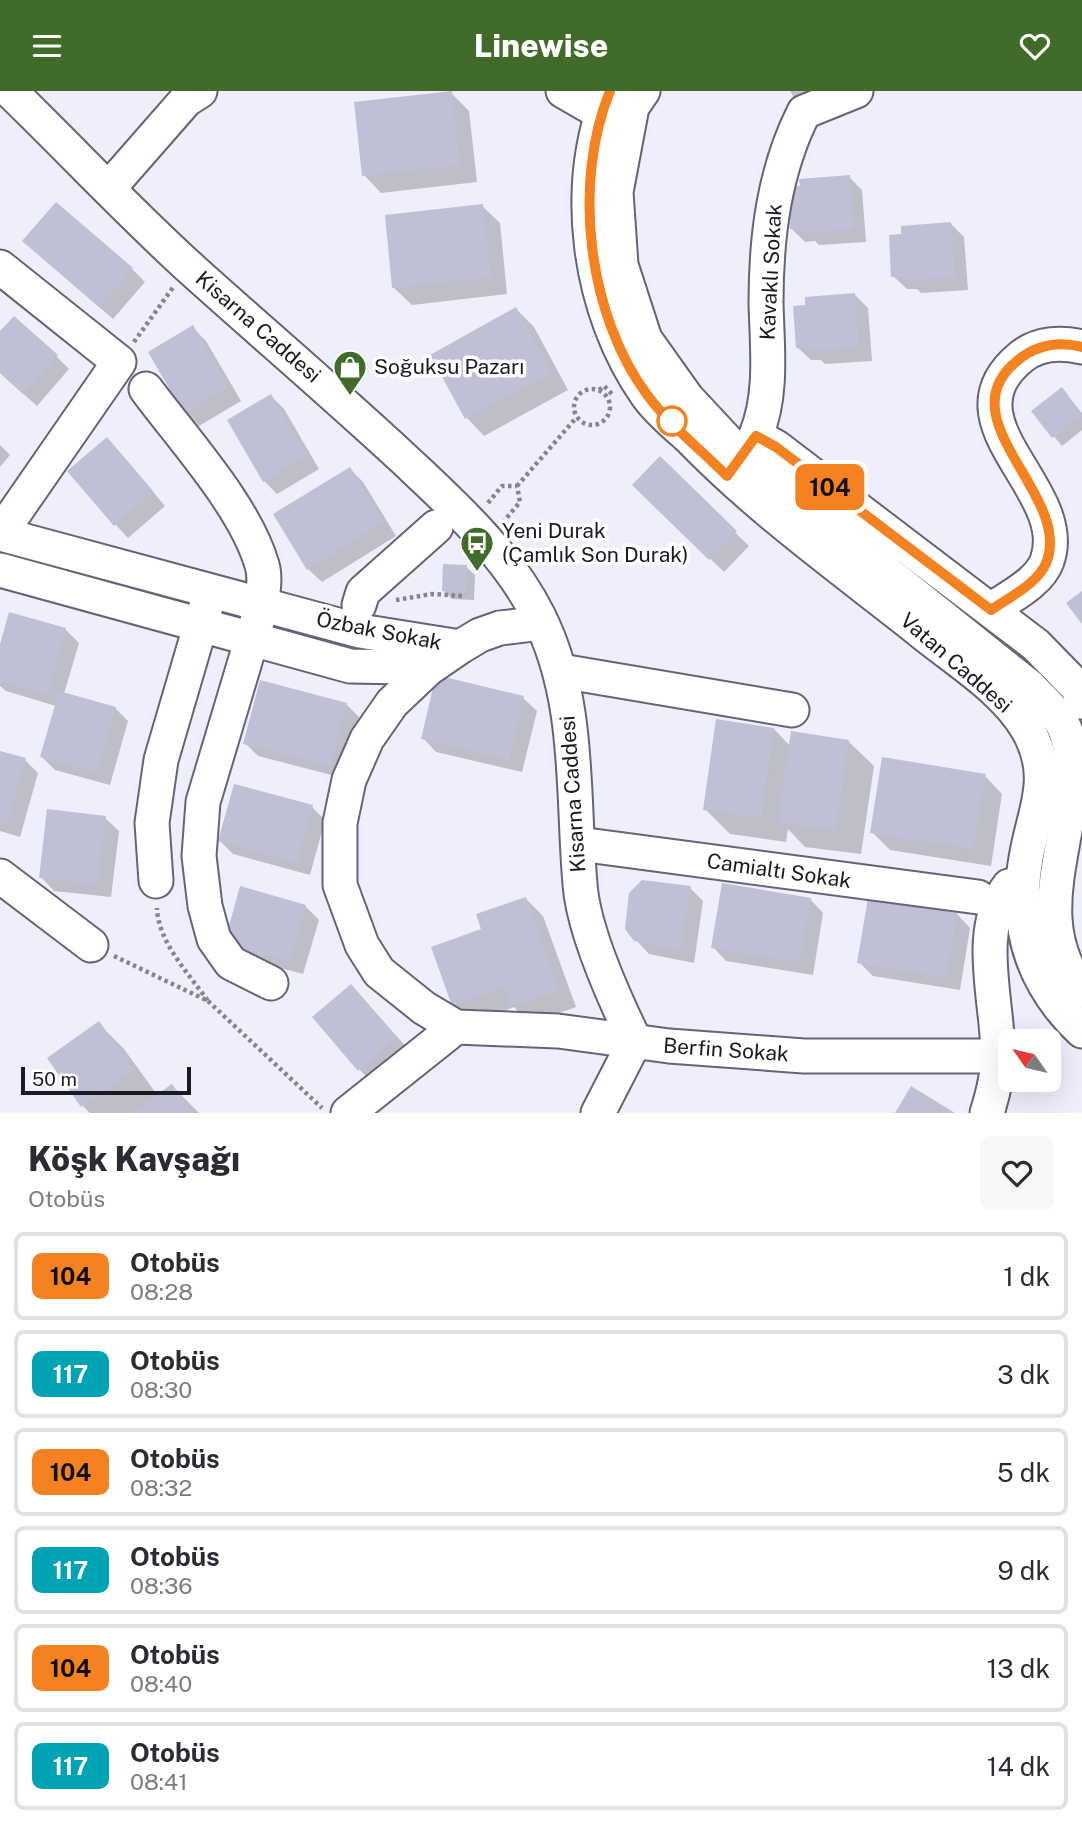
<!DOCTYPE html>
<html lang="tr">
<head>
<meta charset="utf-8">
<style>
  :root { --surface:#fff; --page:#f7f7f7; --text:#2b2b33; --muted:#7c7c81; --line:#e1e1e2; --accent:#416b28 }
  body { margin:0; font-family:"Public Sans",sans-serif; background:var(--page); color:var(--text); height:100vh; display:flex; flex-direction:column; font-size:26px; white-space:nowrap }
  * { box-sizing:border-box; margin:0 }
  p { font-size:23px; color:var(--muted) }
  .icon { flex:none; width:38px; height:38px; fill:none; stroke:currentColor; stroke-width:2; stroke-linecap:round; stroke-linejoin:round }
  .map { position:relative; height:1022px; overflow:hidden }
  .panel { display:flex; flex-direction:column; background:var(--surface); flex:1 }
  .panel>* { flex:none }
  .badge { padding:0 14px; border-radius:10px; font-size:24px; line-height:46px }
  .needle { width:46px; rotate:304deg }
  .buttons { position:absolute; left:998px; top:938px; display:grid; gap:14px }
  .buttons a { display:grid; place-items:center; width:63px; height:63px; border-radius:10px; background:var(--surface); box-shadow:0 7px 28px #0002; font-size:35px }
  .scale { position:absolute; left:21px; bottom:18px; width:170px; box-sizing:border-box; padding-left:7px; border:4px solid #1a1a22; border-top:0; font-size:19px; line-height:24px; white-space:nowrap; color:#1a1a22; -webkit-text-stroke:5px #fff; paint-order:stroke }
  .map>.badge { position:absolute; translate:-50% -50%; box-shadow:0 0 0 4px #fff }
  .round { display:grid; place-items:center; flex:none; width:74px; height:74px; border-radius:10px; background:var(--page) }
  .headline { display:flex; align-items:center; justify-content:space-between; height:119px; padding:0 28px }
  h1 { font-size:33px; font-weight:800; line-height:52px }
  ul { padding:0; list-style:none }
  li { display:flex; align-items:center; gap:21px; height:88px; margin:0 14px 10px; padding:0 14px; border:4px solid var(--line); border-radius:10px }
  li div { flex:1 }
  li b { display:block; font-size:26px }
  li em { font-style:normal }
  li .badge { min-width:77px; font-weight:700; text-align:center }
  header { display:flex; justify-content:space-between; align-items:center; height:91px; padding:0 28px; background:var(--accent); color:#fff; font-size:32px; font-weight:800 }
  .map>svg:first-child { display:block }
  .shadow { fill:#0003 }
  .building { fill:#bfbfd6 }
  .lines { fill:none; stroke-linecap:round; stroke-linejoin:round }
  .minor-casing { stroke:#646478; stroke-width:37 }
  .path { stroke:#858590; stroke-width:4.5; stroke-dasharray:3.5 3.5; stroke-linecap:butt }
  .minor { stroke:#fff; stroke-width:33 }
  .line-casing { stroke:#fff; stroke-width:16 }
  .line { stroke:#f58220; stroke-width:10 }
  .stop-dot { fill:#fff; stroke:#f58220; stroke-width:3.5 }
  .labels { text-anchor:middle; stroke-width:7; stroke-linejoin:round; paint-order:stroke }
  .street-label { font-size:21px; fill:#1a1a22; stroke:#fff }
  .poi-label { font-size:21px; fill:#1a1a22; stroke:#fff; text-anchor:start }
</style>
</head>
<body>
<header><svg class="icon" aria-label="menu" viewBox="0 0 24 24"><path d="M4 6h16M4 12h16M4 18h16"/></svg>Linewise<svg class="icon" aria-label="heart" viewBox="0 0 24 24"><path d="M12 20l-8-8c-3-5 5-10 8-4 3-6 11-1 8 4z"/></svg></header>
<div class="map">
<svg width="1082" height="1022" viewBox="0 0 1082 1022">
  <rect width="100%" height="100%" fill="#eeeefc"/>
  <!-- shadow -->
  <g class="shadow">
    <path d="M451,2L469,20L477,91L381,102L364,84Z"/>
    <path d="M849,86L862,99L866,151L819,154L815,150L805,151L792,138Z"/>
    <path d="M482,115L500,132L507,203L412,214L394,197Z"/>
    <path d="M951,133L964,146L968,199L921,202L917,198H907L893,185Z"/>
    <path d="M38,163L132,178L145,191L113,228Z"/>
    <path d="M855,204L868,217L872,270L825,273L821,269H811L797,256Z"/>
    <path d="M516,218L534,236L568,299L484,345L467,327L432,264Z"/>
    <path d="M193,237L206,250L241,310L199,335L186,322Z"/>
    <path d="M0,243L56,265L69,278L37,315L0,282Z"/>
    <path d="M1062,298L1082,322V339L1062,355L1034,321Z"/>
    <path d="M271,305L284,318L319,378L277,403L264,390Z"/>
    <path d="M0,354L10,364L0,376Z"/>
    <path d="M120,362L165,415L128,447L115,433Z"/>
    <path d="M660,368L749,455L724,481L634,394Z"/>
    <path d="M350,378L363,391L396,445L322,491L308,478Z"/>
    <path d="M466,476L475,484L474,509L452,508L443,499Z"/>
    <path d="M65,538L79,552L64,603L115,617L128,630L110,694L55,679L42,666L56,615L6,600L0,595V560Z"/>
    <path d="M523,607L537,620L522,681L436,661L423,647Z"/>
    <path d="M346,613L359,626L343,687L258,665L245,652Z"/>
    <path d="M774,638L791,656L848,650L874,675L861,763L805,756L788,738L786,751L730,743L705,718Z"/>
    <path d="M0,662L25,669L38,682L20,746L0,740Z"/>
    <path d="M985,685L1002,703L991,775L890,759L872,741Z"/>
    <path d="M312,716L325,729L310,784L233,763L220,750Z"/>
    <path d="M105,727L119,740L111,806L54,800L41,786Z"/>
    <path d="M690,797L703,810L694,872L649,863L636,849Z"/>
    <path d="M526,808L543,825L576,916L530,933L514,916L471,932L453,914L483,839Z"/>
    <path d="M810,808L823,822L813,884L726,870L713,856Z"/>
    <path d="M305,815L319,829L303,883L239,866L226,852Z"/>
    <path d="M957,823L970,837L960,899L873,885L859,871Z"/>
    <path d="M351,895L421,972L385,1004L360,979Z"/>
    <path d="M99,933L124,958L158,1005L172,995L199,1022H90L83,1015Z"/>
  </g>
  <!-- building -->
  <g class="building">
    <path d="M452,0L460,74L362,85L354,11Z"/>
    <path d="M790,0H812L796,10Z"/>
    <path d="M850,84L854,138L804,142V137L790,138L787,96L800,95L799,88Z"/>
    <path d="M56,111L133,177L99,216L22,150Z"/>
    <path d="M483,113L491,186L392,197L385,124Z"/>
    <path d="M951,131L955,186L906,189V185L891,186L889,144L901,143V135Z"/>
    <path d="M855,202L859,257L810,260V256L796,257L793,215L805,214V206Z"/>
    <path d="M516,216L552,281L465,328L430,264Z"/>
    <path d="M14,225L58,264L23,303L0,282V240Z"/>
    <path d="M193,234L229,296L184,323L148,261Z"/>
    <path d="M1062,296L1082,324L1052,347L1031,320Z"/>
    <path d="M271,303L307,364L263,391L227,329Z"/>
    <path d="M107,346L153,400L114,435L67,380Z"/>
    <path d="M660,365L737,440L709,469L632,394Z"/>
    <path d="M350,376L384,431L307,479L273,423Z"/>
    <path d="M443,473L467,474L466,501L442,500Z"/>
    <path d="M1082,500V533L1066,512Z"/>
    <path d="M9,521L66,537L48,604L0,590V553Z"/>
    <path d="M436,584L524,605L509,669L421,648Z"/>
    <path d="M260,589L347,612L330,675L243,653Z"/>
    <path d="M59,600L116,616L97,682L40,666Z"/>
    <path d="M716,628L774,637L761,727L703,719Z"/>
    <path d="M791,640L849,649L836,739L778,731Z"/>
    <path d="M0,660L26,667L7,734L0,732Z"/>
    <path d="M882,666L986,683L973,758L870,742Z"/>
    <path d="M234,693L313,714L297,772L218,750Z"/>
    <path d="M47,718L106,725L98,794L39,787Z"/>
    <path d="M642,789L691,795L681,860L634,850L625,838L629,802Z"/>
    <path d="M722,792L811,807L800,871L711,857Z"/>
    <path d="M240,795L306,814L290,871L224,853Z"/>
    <path d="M526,806L559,899L511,916L504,896L452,915L431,856L481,838L476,823Z"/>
    <path d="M868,807L957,822L947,887L857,872Z"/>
    <path d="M351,893L397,946L358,980L312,926Z"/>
    <path d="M99,930L134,979L81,1016L47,967Z"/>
    <path d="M172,993L193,1022H131Z"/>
    <path d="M911,995L955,1022H895Z"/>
  </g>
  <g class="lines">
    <defs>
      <g id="minor">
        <path d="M10,0C73,61 133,126 198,184C266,245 335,304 403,367C453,414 507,462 538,524C581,609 572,702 580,793C583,838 615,909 635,950L598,1022"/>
        <path d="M563,0L603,23"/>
        <path d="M610,0C571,97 588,220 647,304C659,321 677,335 692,349C760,419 841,477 918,538C954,568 1005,598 1028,639C1055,687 1034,719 1026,767C1014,836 1032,893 1082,940"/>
        <path d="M643,0L632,16L616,101L621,174L645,248L687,307L741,365L1030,596C1040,607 1054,619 1062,632C1070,646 1072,668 1072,684C1069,760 1029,832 1082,900"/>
        <path d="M109,97L186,9L200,0"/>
        <path d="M0,176L119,271L0,443"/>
        <path d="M146,298C182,347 245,415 262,474C267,490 261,511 258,527L203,711L199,765L205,815L214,848L231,872L271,892"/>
        <path d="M756,345L776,356L1036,554L1078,597L1082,611"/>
        <path d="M728,383C737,371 751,358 756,344C773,303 767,255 766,212C766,146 774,80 804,21L856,0"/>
        <path d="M0,443L360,540L454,555"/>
        <path d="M0,479L350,575L403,576L438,564"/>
        <path d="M359,514L363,501L436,436"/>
        <path d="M991,519C1009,506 1039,492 1047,470C1073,398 941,332 1021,266C1038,252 1061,251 1082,256"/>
        <path d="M541,532L500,537L480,544L460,556L428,578L392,612L367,648L349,689L340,732V794L362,854L379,881L424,917L456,936L558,940L669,955L804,965H998"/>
        <path d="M561,580L792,619"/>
        <path d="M579,753L978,806"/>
        <path d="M0,785L91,854"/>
        <path d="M156,790L152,732L161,669L207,512"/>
        <path d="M348,1022L456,936"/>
        <path d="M987,1022C993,1003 998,984 998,964C998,911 974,839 1009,795L1021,792"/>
      </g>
    </defs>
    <!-- minor casing -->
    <use href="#minor" class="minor-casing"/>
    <!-- path -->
    <g class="path">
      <path d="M134,251L174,195"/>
      <circle cx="592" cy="316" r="18"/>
      <path d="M599,299L604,295L612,303"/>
      <path d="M517,395L576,327"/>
      <path d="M488,412L502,395H517L520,411L504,430"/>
      <path d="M396,509L432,503L462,505"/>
      <path d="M114,865L208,910C189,883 158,851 157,817"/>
      <path d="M208,910L322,1017"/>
    </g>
    <!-- minor -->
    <use href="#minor" class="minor"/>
  </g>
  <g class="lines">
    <defs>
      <path id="line" d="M610,0C572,93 588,225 648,305C670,334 701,359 727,385L756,345L776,356L991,519C1010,506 1039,492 1047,470C1071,403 945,328 1017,270C1036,254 1058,250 1082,256"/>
    </defs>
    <!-- line casing -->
    <use href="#line" class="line-casing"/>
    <!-- line -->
    <use href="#line" class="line"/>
  </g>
  <!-- icons -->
  <defs>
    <symbol id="shop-pin" viewBox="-11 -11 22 30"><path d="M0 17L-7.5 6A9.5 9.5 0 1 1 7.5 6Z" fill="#416b28" stroke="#fff"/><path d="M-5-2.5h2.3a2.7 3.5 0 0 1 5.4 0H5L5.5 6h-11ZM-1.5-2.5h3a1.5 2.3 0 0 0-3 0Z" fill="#fff"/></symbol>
    <symbol id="bus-pin" viewBox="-11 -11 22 30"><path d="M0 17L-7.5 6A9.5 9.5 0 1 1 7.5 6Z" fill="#416b28" stroke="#fff"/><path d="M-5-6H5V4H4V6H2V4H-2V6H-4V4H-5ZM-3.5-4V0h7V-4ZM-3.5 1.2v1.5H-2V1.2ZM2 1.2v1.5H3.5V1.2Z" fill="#fff"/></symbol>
  </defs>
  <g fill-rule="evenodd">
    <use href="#shop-pin" x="331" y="257" width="38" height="52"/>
    <use href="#bus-pin" x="458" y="433" width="38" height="52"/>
  </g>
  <!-- markers -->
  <circle class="stop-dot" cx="672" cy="330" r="14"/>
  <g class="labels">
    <!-- street labels -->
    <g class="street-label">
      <text transform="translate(771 181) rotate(-87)" y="7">Kavaklı Sokak</text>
      <text transform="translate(258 236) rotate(41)" y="7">Kisarna Caddesi</text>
      <text transform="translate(379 540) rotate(11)" y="7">Özbak Sokak</text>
      <text transform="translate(956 572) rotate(41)" y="7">Vatan Caddesi</text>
      <text transform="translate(573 703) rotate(-94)" y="7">Kisarna Caddesi</text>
      <text transform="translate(779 780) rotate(8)" y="7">Camialtı Sokak</text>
      <text transform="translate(726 959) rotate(4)" y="7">Berfin Sokak</text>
    </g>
    <!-- poi labels -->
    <g class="poi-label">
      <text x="374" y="283">Soğuksu Pazarı</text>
      <text x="502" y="447">Yeni Durak<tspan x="502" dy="24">(Çamlık Son Durak)</tspan></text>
    </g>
  </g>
</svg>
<div class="buttons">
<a><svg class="needle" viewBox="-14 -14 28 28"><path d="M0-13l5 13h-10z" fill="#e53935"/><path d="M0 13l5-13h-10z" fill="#7c7c81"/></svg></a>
</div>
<div class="scale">50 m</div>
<b class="badge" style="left:830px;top:396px;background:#f58220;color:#111">104</b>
</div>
<section class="panel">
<div class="headline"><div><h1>Köşk Kavşağı</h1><p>Otobüs</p></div><a class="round"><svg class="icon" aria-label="heart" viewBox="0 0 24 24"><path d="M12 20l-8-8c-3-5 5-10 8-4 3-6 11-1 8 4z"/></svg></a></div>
<ul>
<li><span class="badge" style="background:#f58220;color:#111">104</span><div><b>Otobüs</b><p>08:28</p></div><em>1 dk</em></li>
<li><span class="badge" style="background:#00a3b4;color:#fff">117</span><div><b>Otobüs</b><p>08:30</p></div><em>3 dk</em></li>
<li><span class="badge" style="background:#f58220;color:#111">104</span><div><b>Otobüs</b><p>08:32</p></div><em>5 dk</em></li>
<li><span class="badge" style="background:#00a3b4;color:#fff">117</span><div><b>Otobüs</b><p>08:36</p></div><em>9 dk</em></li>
<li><span class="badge" style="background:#f58220;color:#111">104</span><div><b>Otobüs</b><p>08:40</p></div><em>13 dk</em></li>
<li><span class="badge" style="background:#00a3b4;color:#fff">117</span><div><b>Otobüs</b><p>08:41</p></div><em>14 dk</em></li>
</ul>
</section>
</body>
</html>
